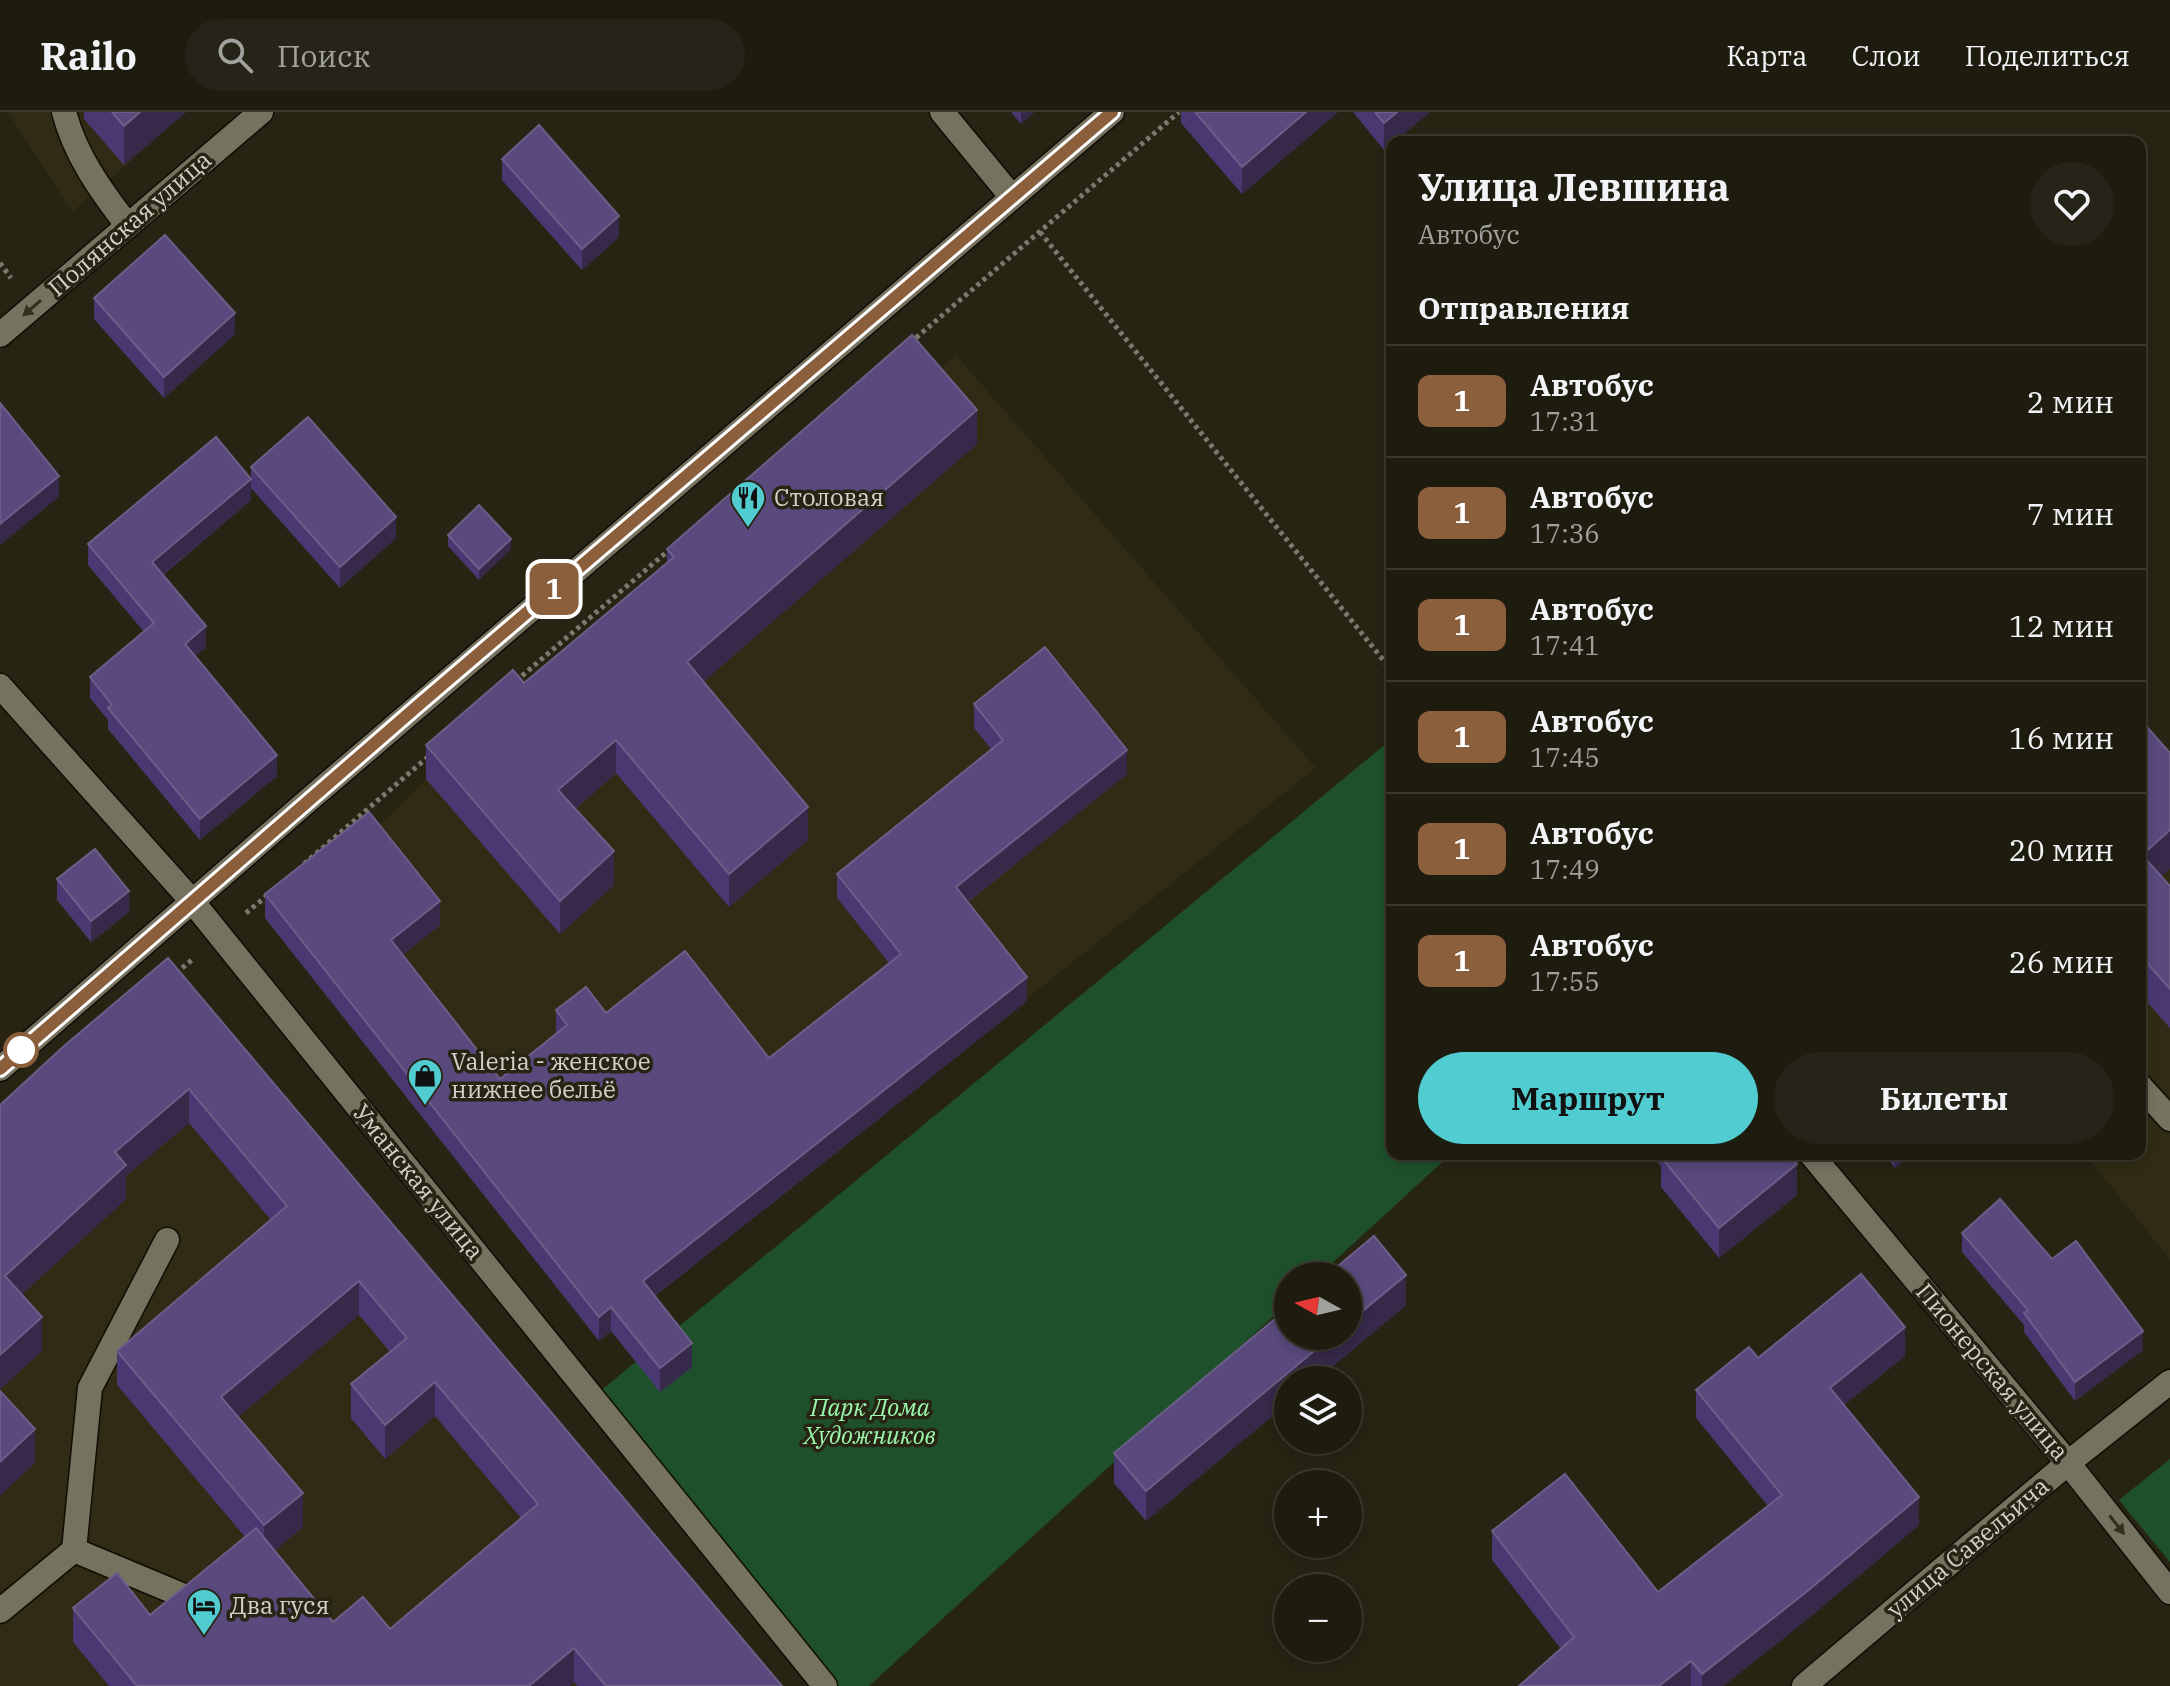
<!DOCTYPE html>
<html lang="ru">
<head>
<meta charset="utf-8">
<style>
  :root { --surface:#1e1b0f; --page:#262418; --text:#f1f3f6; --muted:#a1a19e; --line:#3c392f; --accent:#51ccd1 }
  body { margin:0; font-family:"IBM Plex Serif",serif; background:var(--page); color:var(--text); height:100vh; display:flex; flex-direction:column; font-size:30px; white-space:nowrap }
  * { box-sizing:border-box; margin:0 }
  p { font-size:26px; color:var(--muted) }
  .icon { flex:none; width:44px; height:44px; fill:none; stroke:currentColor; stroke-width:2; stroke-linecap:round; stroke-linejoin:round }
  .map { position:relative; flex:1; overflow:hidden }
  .drawer { position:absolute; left:1386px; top:24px; width:760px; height:1024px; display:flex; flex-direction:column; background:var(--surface); border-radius:16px; box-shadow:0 4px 12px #0003,0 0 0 2px var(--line) }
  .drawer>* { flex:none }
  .badge { padding:0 16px; border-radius:12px; font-size:28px; line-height:52px }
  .needle { width:52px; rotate:278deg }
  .fabs { position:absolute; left:1274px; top:1150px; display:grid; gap:16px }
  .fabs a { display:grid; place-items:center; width:88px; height:88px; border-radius:50%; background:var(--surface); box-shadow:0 4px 12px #0003,0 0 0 2px var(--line); font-size:40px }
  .map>.badge { position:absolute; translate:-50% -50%; box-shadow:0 0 0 4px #fff }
  h2 { padding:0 32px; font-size:30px; line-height:72px }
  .round { display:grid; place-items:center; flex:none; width:84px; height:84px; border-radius:42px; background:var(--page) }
  .headline { display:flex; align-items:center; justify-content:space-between; height:136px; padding:0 32px }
  h1 { font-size:38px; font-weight:800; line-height:60px }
  .action { display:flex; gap:16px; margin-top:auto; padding:16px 32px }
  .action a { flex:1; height:92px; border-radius:48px; background:var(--accent); color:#111; font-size:32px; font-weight:800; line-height:92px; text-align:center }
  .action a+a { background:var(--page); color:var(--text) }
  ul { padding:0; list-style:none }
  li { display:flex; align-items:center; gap:24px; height:112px; padding:0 32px; border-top:2px solid var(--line) }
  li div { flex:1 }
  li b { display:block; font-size:30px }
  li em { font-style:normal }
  li .badge { min-width:88px; font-weight:700; text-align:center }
  header { display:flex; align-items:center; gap:48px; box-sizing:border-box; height:112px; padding:0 40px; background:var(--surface); border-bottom:2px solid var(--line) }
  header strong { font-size:38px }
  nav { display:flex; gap:44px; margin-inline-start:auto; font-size:28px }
  .search { width:560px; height:72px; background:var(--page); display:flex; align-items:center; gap:20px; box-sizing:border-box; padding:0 28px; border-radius:44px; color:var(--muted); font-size:30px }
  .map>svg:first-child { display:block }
  .built { fill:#302b14 }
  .green { fill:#1e512b }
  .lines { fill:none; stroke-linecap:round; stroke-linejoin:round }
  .service-casing { stroke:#110d02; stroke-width:27 }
  .minor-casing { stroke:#110d02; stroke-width:27 }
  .tertiary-casing { stroke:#110d02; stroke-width:27 }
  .path { stroke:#7d7a6d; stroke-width:5; stroke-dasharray:4 4; stroke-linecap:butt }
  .service { stroke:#767260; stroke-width:24 }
  .minor { stroke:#767260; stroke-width:24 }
  .tertiary { stroke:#767260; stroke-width:24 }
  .wall { fill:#4a3873; fill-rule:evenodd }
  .shaded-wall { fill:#362949 }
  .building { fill:#59497c; stroke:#6c5e88; stroke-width:2 }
  .oneway { fill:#34301f }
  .line-casing { stroke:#fff; stroke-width:18 }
  .line { stroke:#8b5e3c; stroke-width:12 }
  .stop-dot { fill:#fff; stroke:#8b5e3c; stroke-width:4 }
  .labels { text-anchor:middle; stroke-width:7; stroke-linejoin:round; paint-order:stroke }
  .street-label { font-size:24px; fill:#d3d1c7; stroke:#282414 }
  .poi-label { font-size:24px; fill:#d3d1c7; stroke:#282414; text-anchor:start }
  .park-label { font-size:24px; font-style:italic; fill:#9af8ac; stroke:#282414 }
</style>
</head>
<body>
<header>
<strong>Railo</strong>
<div class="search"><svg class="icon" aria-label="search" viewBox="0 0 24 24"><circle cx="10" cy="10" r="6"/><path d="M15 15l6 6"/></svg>Поиск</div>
<nav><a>Карта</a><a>Слои</a><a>Поделиться</a></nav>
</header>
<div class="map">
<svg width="2170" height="1574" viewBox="0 0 2170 1574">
  <rect width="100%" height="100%" fill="#282414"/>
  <!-- built -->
  <g class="built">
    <path d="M8,0H186L72,100Z"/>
    <path d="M956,243L1316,656L599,1229L265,806L369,724L426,667L925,271Z"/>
    <path d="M2140,645L2170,679V1148L2085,1042H2140Z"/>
    <path d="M168,880L753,1574H0V1027Z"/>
  </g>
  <!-- green -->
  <g class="green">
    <path d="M1387,631L1392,637V1042H1451L1318,1164H1288V1191L869,1574H825L592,1286Z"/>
    <path d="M2170,1347V1450L2119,1388Z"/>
  </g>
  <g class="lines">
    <defs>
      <g id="service">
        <path d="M64,0C75,43 101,79 128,114"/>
        <path d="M2140,974L2170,1007"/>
        <path d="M167,1128L90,1276L74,1438L184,1484"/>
        <path d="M0,1499L74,1438"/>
      </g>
      <g id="minor">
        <path d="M942,0L1011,84"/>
        <path d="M0,223L261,0"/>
        <path d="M0,574L192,789L825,1574"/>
        <path d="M1811,1042L2068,1351L2170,1480"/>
        <path d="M1804,1574L2068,1351L2170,1270"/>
      </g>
      <path id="tertiary" d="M0,957L304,692L1112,0"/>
    </defs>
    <!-- service casing -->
    <use href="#service" class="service-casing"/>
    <!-- minor casing -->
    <use href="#minor" class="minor-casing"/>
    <!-- tertiary casing -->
    <use href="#tertiary" class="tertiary-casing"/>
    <!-- path -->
    <g class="path">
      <path d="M1040,120L1392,559"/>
      <path d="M0,151L11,166"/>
      <path d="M910,231L1179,0"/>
      <path d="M516,569L669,438"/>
      <path d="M304,752L429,644"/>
      <path d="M246,801L269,782"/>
      <path d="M176,861L193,847"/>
    </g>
    <!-- service -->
    <use href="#service" class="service"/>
    <!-- minor -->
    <use href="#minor" class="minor"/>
    <!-- tertiary -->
    <use href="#tertiary" class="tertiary"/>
  </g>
  <!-- wall -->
  <g class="wall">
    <path d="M84,0H186L124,53L84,7Z"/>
    <path d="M1011,0H1034L1021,12Z"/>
    <path d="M1181,0H1338L1242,82L1181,11Z"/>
    <path d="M1353,0H1430L1384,38Z"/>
    <path d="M502,47L619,125L582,158L502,68Z"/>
    <path d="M94,186L235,222L164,286L94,207Z"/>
    <path d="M977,332L703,570L808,728L729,795L616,661L575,697L614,773L560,822L426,667V633L524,571L667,451V437Z"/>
    <path d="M251,355L396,426L340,476L251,376Z"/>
    <path d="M251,388L163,463L206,535L195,544L277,664L200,728L108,617V608L90,586V565L144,520L88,453V432Z"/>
    <path d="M448,423L511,437L479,468L448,434Z"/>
    <path d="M974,592L1127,662L968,790L1027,889L655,1184L692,1255L660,1280L611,1219L599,1229L265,806V782L440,813L402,843L500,967L556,922V898L606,901L769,946L889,851L837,786V762L991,637L974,616Z"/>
    <path d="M2140,607L2161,764L2170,774V916L2140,882Z"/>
    <path d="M57,767L129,800L91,830L57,788Z"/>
    <path d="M168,846L782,1574H577L574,1570L569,1574H109L73,1530V1496L150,1503L245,1425L117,1273V1239L271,1108L189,1011L126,1064V1087L21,1183L42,1239L0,1277V993ZM359,1203L390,1240L351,1272V1306L385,1347L435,1304L521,1406L390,1517L333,1510L274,1439L303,1415L238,1305Z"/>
    <path d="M1655,1042H1788L1797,1083L1719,1146L1661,1075V1054L1655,1047Z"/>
    <path d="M1884,1042H1913L1895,1056Z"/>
    <path d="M1962,1121L2052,1147L2143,1238L2075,1289L2024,1220V1213L1962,1140Z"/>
    <path d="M1406,1193L1316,1268H1288V1291L1146,1409L1114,1371V1341Z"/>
    <path d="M1905,1244L1844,1293L1919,1413L1810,1505L1723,1574H1519L1561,1537L1492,1448V1419L1658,1480L1768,1394L1696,1306V1278L1758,1246Z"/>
  </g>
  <!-- shaded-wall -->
  <g class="shaded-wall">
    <path d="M140,0H186L124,53V14Z"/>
    <path d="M1021,0H1034L1021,12Z"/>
    <path d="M1306,0H1338L1242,82V55Z"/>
    <path d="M1397,0H1430L1384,38V11Z"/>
    <path d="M619,104V125L582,158V137Z"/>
    <path d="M235,201V222L164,286V265Z"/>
    <path d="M977,298V332L687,584V550Z"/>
    <path d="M59,364V385L0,433V412Z"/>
    <path d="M251,367V388L152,471V450Z"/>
    <path d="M396,405V426L340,476V455Z"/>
    <path d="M511,427V437L479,468V457Z"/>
    <path d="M206,514V535L185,553V532Z"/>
    <path d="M616,628V661L558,711V678Z"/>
    <path d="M1127,638V662L956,799V775Z"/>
    <path d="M277,643V664L200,728V707Z"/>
    <path d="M808,695V728L729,795V762Z"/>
    <path d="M2170,718V757L2142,782V743Z"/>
    <path d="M614,739V773L560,822V789Z"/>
    <path d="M129,779V800L91,830V809Z"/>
    <path d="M440,789V813L391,852V828Z"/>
    <path d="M1027,865V889L643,1193V1169Z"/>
    <path d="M189,977V1011L126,1064V1087L5,1198V1164L115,1040Z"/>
    <path d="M1895,1042H1913L1895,1056Z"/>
    <path d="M1797,1052V1083L1719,1146V1116Z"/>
    <path d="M1406,1163V1193L1316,1268H1288V1291L1146,1409V1379L1332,1224H1348V1211Z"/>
    <path d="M359,1169V1203L221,1319V1285Z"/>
    <path d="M611,1195V1219L599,1229V1205Z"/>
    <path d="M42,1205V1239L0,1277V1243Z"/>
    <path d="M1905,1215V1244L1830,1304V1276Z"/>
    <path d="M2143,1219V1238L2075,1289V1270Z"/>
    <path d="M692,1231V1255L660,1280V1256Z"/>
    <path d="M435,1270V1304L385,1347V1313Z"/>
    <path d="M35,1317V1351L0,1384V1350Z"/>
    <path d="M303,1381V1415L264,1447V1413Z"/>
    <path d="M1919,1385V1413L1810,1505L1723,1574H1702V1562Z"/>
    <path d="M574,1536V1570L569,1574H529Z"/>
    <path d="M1691,1549V1574H1659Z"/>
  </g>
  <!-- building -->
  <g class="building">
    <path d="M112,0H140L124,14Z"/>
    <path d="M1195,0H1306L1242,55Z"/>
    <path d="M1375,0H1397L1384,11Z"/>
    <path d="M539,13L619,104L582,137L502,47Z"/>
    <path d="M165,123L235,201L164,265L94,186Z"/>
    <path d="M912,223L977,298L687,550L808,695L729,762L616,628L558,678L614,739L560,789L426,633L513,558L524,571L674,445L667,437Z"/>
    <path d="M0,291L59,364L0,412Z"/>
    <path d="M308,305L396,405L340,455L251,355Z"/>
    <path d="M216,325L251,367L152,450L206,514L185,532L277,643L200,707L108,596L112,593L90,565L154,511L88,432Z"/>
    <path d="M479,393L511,427L479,457L448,423Z"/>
    <path d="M1045,535L1127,638L956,775L1027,865L643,1169L692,1231L660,1256L611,1195L599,1205L265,782L369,700L440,789L391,828L500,967L567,913L556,898L586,875L606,901L685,839L769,946L901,842L837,762L1003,628L974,592Z"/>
    <path d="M2140,607L2170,641V718L2142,743L2170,774V877L2140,843Z"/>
    <path d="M95,737L129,779L91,809L57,767Z"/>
    <path d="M168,846L782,1574H606L574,1536L529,1574H137L73,1496L117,1461L150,1503L256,1416L333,1510L363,1485L390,1517L538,1392L435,1270L385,1313L351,1272L407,1226L359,1169L221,1285L303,1381L264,1413L117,1239L287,1094L189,977L115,1040L126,1053L5,1164L42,1205L0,1243V993L64,934Z"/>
    <path d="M1664,1042H1788L1797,1052L1719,1116L1661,1045Z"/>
    <path d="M2000,1087L2052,1147L2076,1129L2143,1219L2075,1270L2024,1201L2028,1198L1962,1121Z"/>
    <path d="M1374,1124L1406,1163L1348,1211V1164H1326Z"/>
    <path d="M1861,1162L1905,1215L1830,1276L1919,1385L1810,1477L1702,1562L1691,1549L1659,1574H1519L1574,1525L1492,1419L1565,1362L1658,1480L1782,1383L1696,1278L1749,1235L1758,1246Z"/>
    <path d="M1288,1196V1224H1332L1146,1379L1114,1341Z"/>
    <path d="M0,1279L35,1317L0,1350Z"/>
  </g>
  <!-- one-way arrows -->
  <defs><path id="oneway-solid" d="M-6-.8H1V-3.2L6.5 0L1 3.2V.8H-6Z" transform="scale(2)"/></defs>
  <g class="oneway">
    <use href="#oneway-solid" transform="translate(32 196) rotate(139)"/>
    <use href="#oneway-solid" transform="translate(2117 1413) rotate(52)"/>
  </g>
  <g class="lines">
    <defs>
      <path id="line" d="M0,957L421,591L1112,0"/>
    </defs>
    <!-- line casing -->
    <use href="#line" class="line-casing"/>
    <!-- line -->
    <use href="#line" class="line"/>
  </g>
  <!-- icons -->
  <defs>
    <symbol id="restaurant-pin" viewBox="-11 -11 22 30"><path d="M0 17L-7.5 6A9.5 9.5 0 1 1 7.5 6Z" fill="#51ccd1" stroke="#282414"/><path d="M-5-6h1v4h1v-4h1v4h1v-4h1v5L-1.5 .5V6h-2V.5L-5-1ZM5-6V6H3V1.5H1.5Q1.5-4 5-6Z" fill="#111"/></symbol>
    <symbol id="shop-pin" viewBox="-11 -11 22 30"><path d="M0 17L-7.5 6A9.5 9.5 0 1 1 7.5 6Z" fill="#51ccd1" stroke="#282414"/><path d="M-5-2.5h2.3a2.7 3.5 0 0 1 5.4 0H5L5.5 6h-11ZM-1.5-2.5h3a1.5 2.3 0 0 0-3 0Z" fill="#111"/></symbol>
    <symbol id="hotel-pin" viewBox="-11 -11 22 30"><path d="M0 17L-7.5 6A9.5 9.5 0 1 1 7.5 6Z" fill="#51ccd1" stroke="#282414"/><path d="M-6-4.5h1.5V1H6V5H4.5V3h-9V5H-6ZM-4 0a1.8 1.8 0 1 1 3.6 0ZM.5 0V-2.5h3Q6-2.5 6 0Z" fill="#111"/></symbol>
  </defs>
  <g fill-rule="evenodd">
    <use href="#restaurant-pin" x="728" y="366" width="40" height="54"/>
    <use href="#shop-pin" x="405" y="944" width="40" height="54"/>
    <use href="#hotel-pin" x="184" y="1474" width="40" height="54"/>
  </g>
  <!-- markers -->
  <circle class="stop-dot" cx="21" cy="938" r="16"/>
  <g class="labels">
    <!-- street labels -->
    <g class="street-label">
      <text transform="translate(130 112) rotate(-41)" y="8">Полянская улица</text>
      <text transform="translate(418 1070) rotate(51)" y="8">Уманская улица</text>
      <text transform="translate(1992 1260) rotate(50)" y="8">Пионерская улица</text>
      <text transform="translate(1968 1436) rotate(-40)" y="8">улица Савельича</text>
    </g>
    <!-- poi labels -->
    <g class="poi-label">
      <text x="774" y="394">Столовая</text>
      <text x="451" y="958">Valeria - женское<tspan x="451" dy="28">нижнее бельё</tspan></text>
      <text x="230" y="1502">Два гуся</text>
    </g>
    <!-- park labels -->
    <g class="park-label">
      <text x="870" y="1304">Парк Дома<tspan x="870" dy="28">Художников</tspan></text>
    </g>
  </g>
</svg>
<div class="fabs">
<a><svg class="needle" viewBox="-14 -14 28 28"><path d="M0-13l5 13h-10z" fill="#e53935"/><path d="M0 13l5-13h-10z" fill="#a1a19e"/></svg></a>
<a><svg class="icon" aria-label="layers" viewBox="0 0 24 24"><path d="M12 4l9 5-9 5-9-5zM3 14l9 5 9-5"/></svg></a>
<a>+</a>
<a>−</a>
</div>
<b class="badge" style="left:554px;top:477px;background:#8b5e3c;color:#fff">1</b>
<section class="drawer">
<div class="headline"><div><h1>Улица Левшина</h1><p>Автобус</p></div><a class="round"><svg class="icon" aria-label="heart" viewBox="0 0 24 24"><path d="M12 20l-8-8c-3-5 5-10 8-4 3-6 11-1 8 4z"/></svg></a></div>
<h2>Отправления</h2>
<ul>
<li><span class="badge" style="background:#8b5e3c;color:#fff">1</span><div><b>Автобус</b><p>17:31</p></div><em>2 мин</em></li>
<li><span class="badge" style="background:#8b5e3c;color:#fff">1</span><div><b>Автобус</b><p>17:36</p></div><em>7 мин</em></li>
<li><span class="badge" style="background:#8b5e3c;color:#fff">1</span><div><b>Автобус</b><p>17:41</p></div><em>12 мин</em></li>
<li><span class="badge" style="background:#8b5e3c;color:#fff">1</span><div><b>Автобус</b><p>17:45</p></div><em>16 мин</em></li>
<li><span class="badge" style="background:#8b5e3c;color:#fff">1</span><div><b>Автобус</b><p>17:49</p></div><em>20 мин</em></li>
<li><span class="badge" style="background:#8b5e3c;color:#fff">1</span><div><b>Автобус</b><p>17:55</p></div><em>26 мин</em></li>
</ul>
<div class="action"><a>Маршрут</a><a>Билеты</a></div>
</section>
</div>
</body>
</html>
